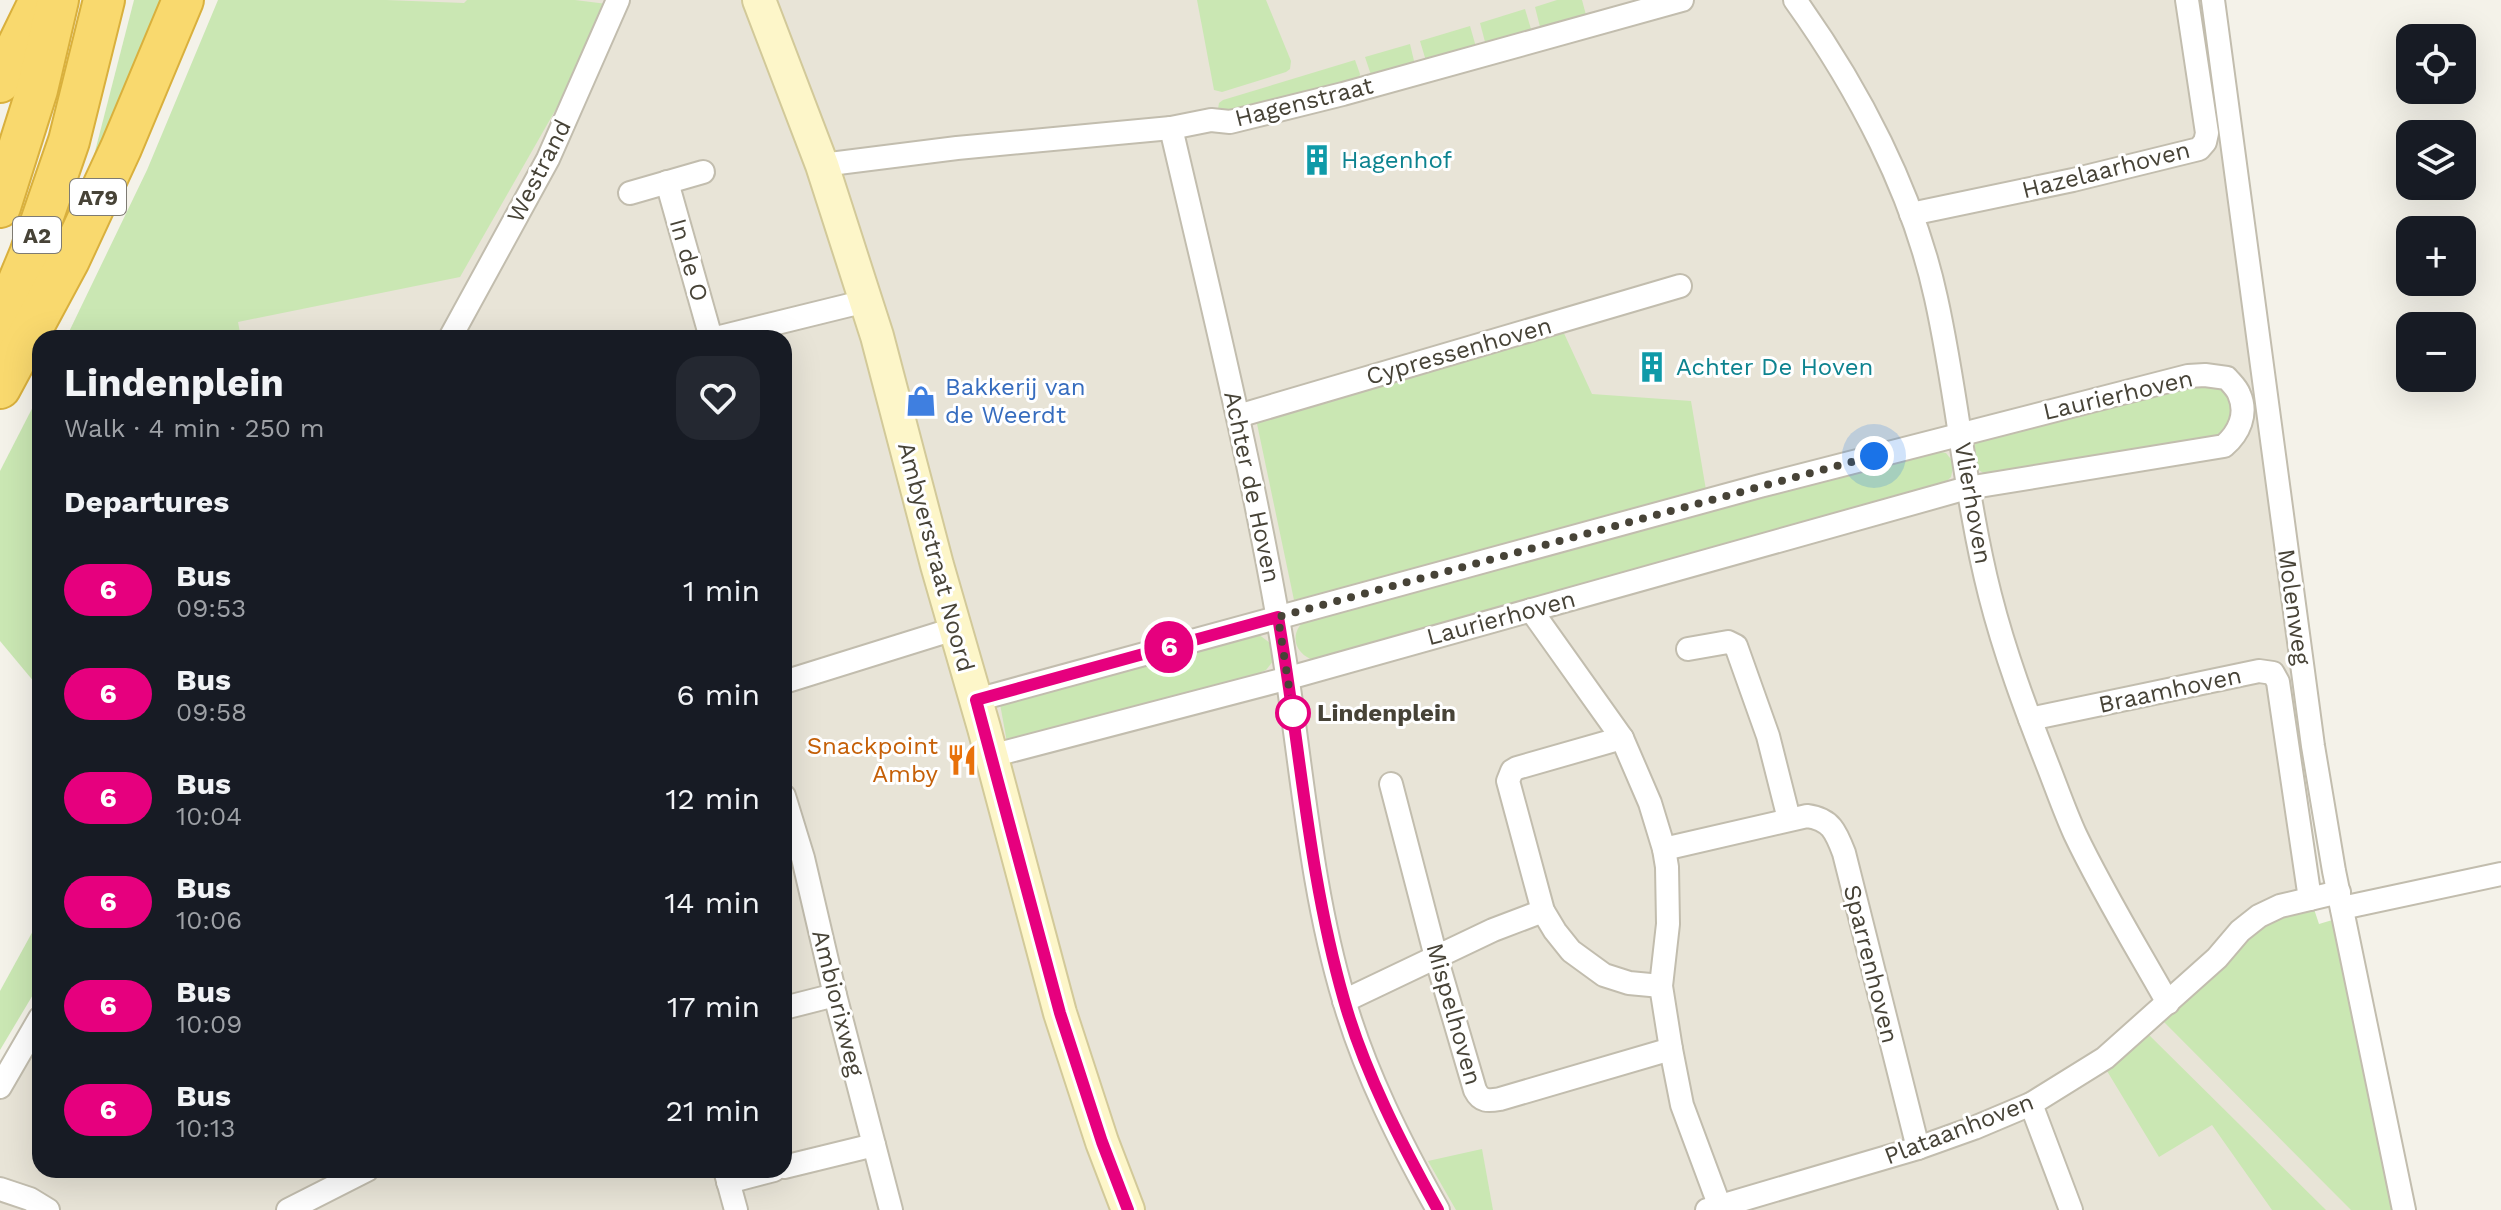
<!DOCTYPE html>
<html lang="en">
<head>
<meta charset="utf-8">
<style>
  :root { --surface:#171b24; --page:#242831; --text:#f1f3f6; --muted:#9ea1a6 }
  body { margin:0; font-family:"Work Sans",sans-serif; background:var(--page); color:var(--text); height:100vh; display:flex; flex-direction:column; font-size:30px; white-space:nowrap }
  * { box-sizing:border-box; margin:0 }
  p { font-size:26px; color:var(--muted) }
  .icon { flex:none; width:44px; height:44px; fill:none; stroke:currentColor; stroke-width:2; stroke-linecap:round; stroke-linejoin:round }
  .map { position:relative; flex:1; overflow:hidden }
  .sheet { position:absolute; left:32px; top:330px; width:760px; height:848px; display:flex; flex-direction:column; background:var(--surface); border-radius:24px; box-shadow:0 8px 32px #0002 }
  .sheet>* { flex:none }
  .badge { padding:0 16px; border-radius:26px; font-size:28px; line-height:52px }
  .tools { position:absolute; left:2396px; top:24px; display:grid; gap:16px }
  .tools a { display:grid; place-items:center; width:80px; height:80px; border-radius:16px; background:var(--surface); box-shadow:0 8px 32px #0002; font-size:40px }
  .you { position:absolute; width:40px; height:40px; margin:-20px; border:6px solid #fff; border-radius:50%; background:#1a73e8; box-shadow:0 0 0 12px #1a73e833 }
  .map>.badge { position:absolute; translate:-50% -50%; box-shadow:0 0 0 4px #fff }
  h2 { padding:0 32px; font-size:30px; line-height:72px }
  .round { display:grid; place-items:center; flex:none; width:84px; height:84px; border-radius:24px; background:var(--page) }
  .overview { display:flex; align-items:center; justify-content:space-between; height:136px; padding:0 32px }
  h1 { font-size:38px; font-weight:700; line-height:60px }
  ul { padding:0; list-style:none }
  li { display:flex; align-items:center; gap:24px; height:104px; padding:0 32px }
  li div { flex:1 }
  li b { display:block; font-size:30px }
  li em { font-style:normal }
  li .badge { min-width:88px; font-weight:700; text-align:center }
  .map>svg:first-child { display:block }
  .residential { fill:#e8e4d7 }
  .green { fill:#cae7b3 }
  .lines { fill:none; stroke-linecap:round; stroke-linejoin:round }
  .street-casing { stroke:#c2bdae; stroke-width:26 }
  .secondary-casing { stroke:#d2c999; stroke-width:36 }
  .highway-casing { stroke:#d9b03d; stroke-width:44 }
  .street { stroke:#fff; stroke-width:22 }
  .secondary { stroke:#fdf6c9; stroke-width:32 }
  .highway { stroke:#f9d96e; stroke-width:40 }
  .line-casing { stroke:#fff; stroke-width:18 }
  .line { stroke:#e6007e; stroke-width:12 }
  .walk { stroke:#474337; stroke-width:8; stroke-dasharray:0 14.4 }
  .stop-dot { fill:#fff; stroke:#e6007e; stroke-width:4 }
  .labels { text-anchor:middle; stroke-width:6; stroke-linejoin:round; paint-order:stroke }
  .shield { fill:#fff; stroke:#7e7b73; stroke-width:2 }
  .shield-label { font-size:22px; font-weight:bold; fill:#474337 }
  .street-label { font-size:24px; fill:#474337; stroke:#fff }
  .culture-label { font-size:24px; fill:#0d838f; stroke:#fff; text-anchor:start }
  .shop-label { font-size:24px; fill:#366cbe; stroke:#fff; text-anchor:start }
  .stop-label { font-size:24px; font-weight:bold; fill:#474337; stroke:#fff; text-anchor:start }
  .food-label { font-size:24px; fill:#c56008; stroke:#fff; text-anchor:end }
</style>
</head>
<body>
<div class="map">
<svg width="2501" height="1210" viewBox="0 0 2501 1210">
  <rect width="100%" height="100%" fill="#f4f2e9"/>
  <!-- residential -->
  <path class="residential" d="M370,0H2197L2241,278L2320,904L2257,930L2372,1210H0V1076L40,1006V1170H784V338H228Z"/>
  <!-- green -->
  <g class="green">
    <path d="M134,0H166L91,167Z"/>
    <path d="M218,0H386L464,3L467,0H575L607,4L588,53L460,277L238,322L241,338H66L147,170Z"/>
    <path d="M1197,0H1266L1291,61L1290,69L1286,72L1222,92L1214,90Z"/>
    <path d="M1557,0H1582L1586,15L1544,30L1540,27L1535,7Z"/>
    <path d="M1525,9L1531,29L1530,33L1488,45L1485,42L1480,23Z"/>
    <path d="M1470,26L1476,47L1426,61L1420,41Z"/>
    <path d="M1410,44L1415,65L1371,75L1365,57Z"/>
    <path d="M1355,60L1360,74L1359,79L1225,114L1218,109L1219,103L1223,100Z"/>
    <path d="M1562,329L1592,394L1691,401L1706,490L1484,553L1294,600L1256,419L1335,400Z"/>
    <path d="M2204,381L2217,383C2238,405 2237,418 2214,438L1990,477L1972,466L1974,445L1982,438Z"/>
    <path d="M40,393V689L0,641V471Z"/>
    <path d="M1932,450L1946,453L1954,463L1951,477L1942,486L1316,661C1295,655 1288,635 1305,620Z"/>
    <path d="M1258,634L1270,643L1274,660L1266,670L1259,673L1007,742L1000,704Z"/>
    <path d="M2313,906L2319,924L2339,918L2393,1210H2351L2162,1020L2265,920Z"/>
    <path d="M40,918V983L0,1050V991Z"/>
    <path d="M2147,1033L2326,1210H2272L2212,1125L2159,1157L2104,1066Z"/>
    <path d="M1482,1149L1493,1210H1456L1428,1161Z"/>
  </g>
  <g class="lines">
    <defs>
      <g id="street">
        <path d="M1795,0C1858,88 1913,192 1936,298C1958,397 1965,497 1990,595C2005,654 2026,710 2048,766C2057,789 2065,812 2075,834C2102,891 2137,948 2168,1003"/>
        <path d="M2213,0L2313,746L2334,871L2404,1210"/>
        <path d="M1171,128C1209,291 1249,454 1278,619C1301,746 1307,877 1344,1000C1365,1073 1401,1144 1438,1210"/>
        <path d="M822,165L957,148L1171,128L1211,120L1230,122L1343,94L1682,0"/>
        <path d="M667,182L711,338"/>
        <path d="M630,193L703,172"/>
        <path d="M1911,214L2073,180L2199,149L2205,142L2207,133L2187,0"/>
        <path d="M450,338L548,159L618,0"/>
        <path d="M716,338L866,301"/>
        <path d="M1238,416L1680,286"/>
        <path d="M1531,610L1622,738L1650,803L1664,849L1667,867L1668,924L1661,986L1671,1049L1682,1105L1720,1207"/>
        <path d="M1688,649L1728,642L1736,646L1768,736L1789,819"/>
        <path d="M784,682L954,629"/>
        <path d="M976,700L1760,486L2188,376L2205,375L2227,378C2231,383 2237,388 2239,394C2248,414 2239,433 2224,446L1967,488L1289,678L991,756"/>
        <path d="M2030,719L2259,671L2273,673L2278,682L2310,899"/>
        <path d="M1622,738L1517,768L1512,771L1508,781L1543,911L1555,931L1571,951L1604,975L1629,983L1661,986"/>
        <path d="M1391,784L1436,957L1475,1090C1481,1102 1488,1101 1500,1099L1671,1049"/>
        <path d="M784,796L803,858L835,995L891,1210"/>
        <path d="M1664,849L1807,816C1831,819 1836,832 1844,853L1918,1148"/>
        <path d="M2342,908L2501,874"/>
        <path d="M1344,1001L1493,930L1543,911"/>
        <path d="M784,1008L835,995"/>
        <path d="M0,1087L40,1018"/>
        <path d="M2031,1104L2071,1210"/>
        <path d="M784,1167L874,1145"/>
        <path d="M725,1170L736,1210"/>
        <path d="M728,1182L774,1170"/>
        <path d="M0,1189L30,1199L48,1210"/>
        <path d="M288,1210L367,1170"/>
        <path d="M1707,1210L1918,1148L1974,1128L2031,1104L2105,1058L2217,958L2240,931L2259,916L2280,906L2339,892"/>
      </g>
      <path id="secondary" d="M759,0L822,165L877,336L937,565L984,728L1060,1013L1102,1142L1128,1210"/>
      <g id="highway">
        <path d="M0,82L40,0"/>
        <path d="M0,207L37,90L58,0"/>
        <path d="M0,326L30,254L69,141L104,0"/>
        <path d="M0,388L69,260L121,148L183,0"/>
      </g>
    </defs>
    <!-- street casing -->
    <use href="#street" class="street-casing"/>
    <!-- secondary casing -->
    <use href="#secondary" class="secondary-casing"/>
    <!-- highway casing -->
    <use href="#highway" class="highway-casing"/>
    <!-- street -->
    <use href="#street" class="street"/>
    <!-- secondary -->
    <use href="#secondary" class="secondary"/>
    <!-- highway -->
    <use href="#highway" class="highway"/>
  </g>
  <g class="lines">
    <defs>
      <path id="line" d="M1128,1210L1102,1142L1060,1013L976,700L1278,617C1300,744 1308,875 1344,1000C1364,1071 1402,1145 1438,1210"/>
    </defs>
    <!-- line casing -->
    <use href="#line" class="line-casing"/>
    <!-- line -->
    <use href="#line" class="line"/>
    <!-- walk -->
    <path class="walk" d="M1293,713L1278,617L1874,456"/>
  </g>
  <!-- icons -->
  <defs>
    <symbol id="building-bare" viewBox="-9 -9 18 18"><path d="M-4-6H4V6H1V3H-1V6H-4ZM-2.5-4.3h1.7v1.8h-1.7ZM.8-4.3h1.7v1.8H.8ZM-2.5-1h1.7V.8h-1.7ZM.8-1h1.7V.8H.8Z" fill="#0f9aa8" stroke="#fff" stroke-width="2.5" paint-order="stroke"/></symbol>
    <symbol id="shop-bare" viewBox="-9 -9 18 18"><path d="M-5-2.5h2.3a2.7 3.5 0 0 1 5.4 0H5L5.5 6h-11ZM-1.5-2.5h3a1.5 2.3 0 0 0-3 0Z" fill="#3f7fe0" stroke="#fff" stroke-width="2.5" paint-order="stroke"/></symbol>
    <symbol id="restaurant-bare" viewBox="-9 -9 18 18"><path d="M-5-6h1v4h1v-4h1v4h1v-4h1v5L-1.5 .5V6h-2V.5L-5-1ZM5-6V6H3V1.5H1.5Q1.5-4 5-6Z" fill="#e8710a" stroke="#fff" stroke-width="2.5" paint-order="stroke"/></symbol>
  </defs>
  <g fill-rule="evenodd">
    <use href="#building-bare" x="1295" y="138" width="44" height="44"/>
    <use href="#building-bare" x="1630" y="345" width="44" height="44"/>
    <use href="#shop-bare" x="899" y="379" width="44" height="44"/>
    <use href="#restaurant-bare" x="940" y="738" width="44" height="44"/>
  </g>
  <!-- markers -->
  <circle class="stop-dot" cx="1293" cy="713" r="16"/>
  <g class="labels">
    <!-- shield labels -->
    <g class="shield">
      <rect x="70" y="179" width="56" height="36" rx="6"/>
      <rect x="13" y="217" width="48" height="36" rx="6"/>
    </g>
    <g class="shield-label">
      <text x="98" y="205">A79</text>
      <text x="37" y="243">A2</text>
    </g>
    <!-- street labels -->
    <g class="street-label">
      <text transform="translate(1304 102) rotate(-14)" y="8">Hagenstraat</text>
      <text transform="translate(2106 170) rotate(-14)" y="8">Hazelaarhoven</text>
      <text transform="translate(539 171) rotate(-63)" y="8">Westrand</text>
      <text transform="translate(689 260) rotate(74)" y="8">In de O</text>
      <text transform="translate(1459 351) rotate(-16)" y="8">Cypressenhoven</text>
      <text transform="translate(2118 395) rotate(-13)" y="8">Laurierhoven</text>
      <text transform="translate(1252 487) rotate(78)" y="8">Achter de Hoven</text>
      <text transform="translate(1973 503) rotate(80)" y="8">Vlierhoven</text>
      <text transform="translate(936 557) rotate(75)" y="8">Ambyerstraat Noord</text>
      <text transform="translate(2294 607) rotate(82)" y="8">Molenweg</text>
      <text transform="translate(1501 618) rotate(-15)" y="8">Laurierhoven</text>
      <text transform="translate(2170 690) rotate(-12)" y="8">Braamhoven</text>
      <text transform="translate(1871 964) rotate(76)" y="8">Sparrenhoven</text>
      <text transform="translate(838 1003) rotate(76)" y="8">Ambiorixweg</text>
      <text transform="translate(1454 1014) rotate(74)" y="8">Mispelhoven</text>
      <text transform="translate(1959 1129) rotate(-21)" y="8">Plataanhoven</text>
    </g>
    <!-- culture labels -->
    <g class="culture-label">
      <text x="1341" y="168">Hagenhof</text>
      <text x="1676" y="375">Achter De Hoven</text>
    </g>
    <!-- shop labels -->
    <g class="shop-label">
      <text x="945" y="395">Bakkerij van<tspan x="945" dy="28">de Weerdt</tspan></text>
    </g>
    <!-- stop labels -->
    <g class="stop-label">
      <text x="1317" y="721">Lindenplein</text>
    </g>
    <!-- food labels -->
    <g class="food-label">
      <text x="938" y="754">Snackpoint<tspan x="938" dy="28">Amby</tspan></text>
    </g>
  </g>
</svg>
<div class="tools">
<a><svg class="icon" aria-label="locate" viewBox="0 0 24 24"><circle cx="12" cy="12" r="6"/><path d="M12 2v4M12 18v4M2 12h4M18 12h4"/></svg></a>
<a><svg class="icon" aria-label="layers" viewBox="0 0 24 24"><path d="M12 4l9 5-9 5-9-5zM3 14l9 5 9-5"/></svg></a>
<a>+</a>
<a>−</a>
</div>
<div class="you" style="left:1874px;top:456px"></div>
<b class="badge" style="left:1169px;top:647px;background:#e6007e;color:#fff">6</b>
<section class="sheet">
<div class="overview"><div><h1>Lindenplein</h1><p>Walk · 4 min · 250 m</p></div><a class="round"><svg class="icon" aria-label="heart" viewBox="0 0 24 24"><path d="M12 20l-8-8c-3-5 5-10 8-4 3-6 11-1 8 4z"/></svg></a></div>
<h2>Departures</h2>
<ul>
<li><span class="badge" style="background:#e6007e;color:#fff">6</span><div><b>Bus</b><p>09:53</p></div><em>1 min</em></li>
<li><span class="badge" style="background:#e6007e;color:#fff">6</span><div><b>Bus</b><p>09:58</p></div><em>6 min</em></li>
<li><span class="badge" style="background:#e6007e;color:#fff">6</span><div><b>Bus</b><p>10:04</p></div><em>12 min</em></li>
<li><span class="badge" style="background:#e6007e;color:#fff">6</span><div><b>Bus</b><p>10:06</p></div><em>14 min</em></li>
<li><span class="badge" style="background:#e6007e;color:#fff">6</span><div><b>Bus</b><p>10:09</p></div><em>17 min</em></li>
<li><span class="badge" style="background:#e6007e;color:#fff">6</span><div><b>Bus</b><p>10:13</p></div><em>21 min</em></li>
</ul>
</section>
</div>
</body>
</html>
